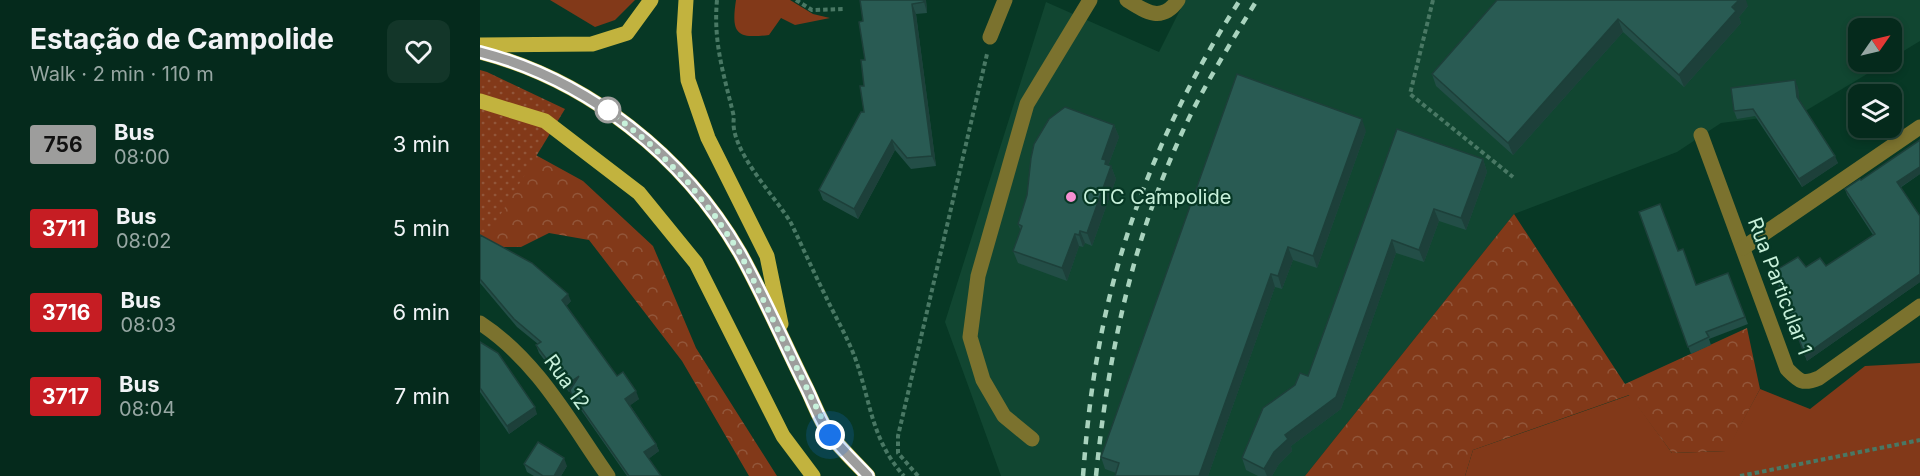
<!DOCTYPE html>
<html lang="en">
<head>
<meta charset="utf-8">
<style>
  :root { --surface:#052a1c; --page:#133629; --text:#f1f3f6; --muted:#97a7a3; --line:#26463b }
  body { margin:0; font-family:Inter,sans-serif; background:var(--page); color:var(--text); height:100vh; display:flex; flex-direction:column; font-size:22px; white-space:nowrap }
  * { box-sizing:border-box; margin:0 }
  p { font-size:20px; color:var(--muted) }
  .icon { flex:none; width:33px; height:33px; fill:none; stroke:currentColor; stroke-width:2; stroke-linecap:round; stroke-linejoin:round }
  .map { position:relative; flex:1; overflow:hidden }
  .details { display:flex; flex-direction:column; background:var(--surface); width:480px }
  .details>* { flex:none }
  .badge { padding:0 12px; border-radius:4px; font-size:21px; line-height:39px }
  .needle { width:39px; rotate:56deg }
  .tools { position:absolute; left:1368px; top:18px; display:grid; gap:12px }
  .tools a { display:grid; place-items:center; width:54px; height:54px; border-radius:12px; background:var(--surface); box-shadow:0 3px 9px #0003,0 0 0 2px var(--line); font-size:30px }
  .you { position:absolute; width:30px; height:30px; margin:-15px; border:4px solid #fff; border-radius:50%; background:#1a73e8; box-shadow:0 0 0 9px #1a73e833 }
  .map>.badge { position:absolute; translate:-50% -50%; box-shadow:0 0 0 3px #fff }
  .round { display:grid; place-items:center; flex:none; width:63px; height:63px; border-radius:12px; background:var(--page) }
  .summary { display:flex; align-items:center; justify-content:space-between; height:102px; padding:0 30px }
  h1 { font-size:28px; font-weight:700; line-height:45px }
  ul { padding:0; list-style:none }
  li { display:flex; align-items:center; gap:18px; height:84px; padding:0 30px }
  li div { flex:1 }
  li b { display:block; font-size:22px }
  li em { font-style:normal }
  li .badge { min-width:66px; font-weight:700; text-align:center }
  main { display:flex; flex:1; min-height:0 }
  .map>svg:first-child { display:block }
  .built { fill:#114631 }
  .grass { fill:#823919 }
  .forest { fill:url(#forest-crowns) }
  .park { fill:url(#park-dots) }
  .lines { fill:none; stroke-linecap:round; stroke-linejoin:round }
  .path { stroke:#497864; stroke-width:4; stroke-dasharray:4.5 3; stroke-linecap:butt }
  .minor { stroke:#7b722e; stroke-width:15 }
  .major { stroke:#c2b33e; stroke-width:15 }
  .rail { stroke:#a9d3be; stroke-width:4.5; stroke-dasharray:8 8; stroke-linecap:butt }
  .wall { fill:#234e47 }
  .shaded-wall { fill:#1d403a }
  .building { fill:#295b53; stroke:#1d403a; stroke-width:1.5 }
  .line-casing { stroke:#fff; stroke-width:14 }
  .line { stroke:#9d9d9c; stroke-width:9 }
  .walk { stroke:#c8f1db; stroke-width:6; stroke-dasharray:0 10.8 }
  .stop-dot { fill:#fff; stroke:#9d9d9c; stroke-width:3 }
  .poi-dot { fill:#f590d1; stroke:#073825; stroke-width:2 }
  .labels { text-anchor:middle; stroke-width:4.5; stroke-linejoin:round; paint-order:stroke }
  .poi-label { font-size:20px; fill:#c8f1db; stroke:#073825; text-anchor:start }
  .street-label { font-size:20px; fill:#c8f1db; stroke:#073825 }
</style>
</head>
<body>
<main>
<section class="details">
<div class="summary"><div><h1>Estação de Campolide</h1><p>Walk · 2 min · 110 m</p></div><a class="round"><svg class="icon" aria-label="heart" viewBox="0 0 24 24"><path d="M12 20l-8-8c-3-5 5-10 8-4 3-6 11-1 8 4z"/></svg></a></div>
<ul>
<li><span class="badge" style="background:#9d9d9c;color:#111">756</span><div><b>Bus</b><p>08:00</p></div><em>3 min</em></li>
<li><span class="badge" style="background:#c61d23;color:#fff">3711</span><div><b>Bus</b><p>08:02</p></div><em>5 min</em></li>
<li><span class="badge" style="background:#c61d23;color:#fff">3716</span><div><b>Bus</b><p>08:03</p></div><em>6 min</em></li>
<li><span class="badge" style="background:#c61d23;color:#fff">3717</span><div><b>Bus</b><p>08:04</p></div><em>7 min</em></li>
</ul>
</section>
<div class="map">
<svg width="1440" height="476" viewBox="0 0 1440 476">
  <defs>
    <pattern id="forest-crowns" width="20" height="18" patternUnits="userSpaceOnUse" patternTransform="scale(1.5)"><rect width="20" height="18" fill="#823919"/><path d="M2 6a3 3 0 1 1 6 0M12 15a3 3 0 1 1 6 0" fill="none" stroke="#92563a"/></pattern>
    <pattern id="park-dots" width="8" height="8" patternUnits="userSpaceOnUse" patternTransform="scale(1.5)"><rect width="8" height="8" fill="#823919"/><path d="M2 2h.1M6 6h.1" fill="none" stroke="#92563a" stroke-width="1.8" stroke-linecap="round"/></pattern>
  </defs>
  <rect width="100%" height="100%" fill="#073825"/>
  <!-- built -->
  <path class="built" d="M705,0H1440V41L1412,58V28H1378V62H1407L1322,113L1241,123L1197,152L1034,214L825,476H521L465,322L566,2L679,52Z"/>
  <!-- grass -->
  <g class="grass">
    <path d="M70,0H155L135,20L115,27Z"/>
    <path d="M256,0H310L333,14L350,18L315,25L301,18L289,35C256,39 251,33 256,0Z"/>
    <path d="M1440,363V476H985L993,450L1150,395L1192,453L1246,451L1280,389L1330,409L1385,366Z"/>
  </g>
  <!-- forest -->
  <g class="forest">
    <path d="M0,127L10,130L103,181L173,246L216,348L297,476H269L202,361L109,240L69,233L41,247H0Z"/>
    <path d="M1034,214L1145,384L1267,328L1280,389L1247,451L1192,453L1149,395L993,450L985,476H825Z"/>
  </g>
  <!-- park -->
  <path class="park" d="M0,70L7,72L85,109L0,248Z"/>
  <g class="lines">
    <!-- path -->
    <g class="path">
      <path d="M237,0C233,43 244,75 254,117C248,149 296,197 311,223C323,248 334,273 346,297C355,316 366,335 374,355C391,400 390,438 424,476"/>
      <path d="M316,0L332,10L363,9"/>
      <path d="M953,0L930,94L1033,177"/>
      <path d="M438,476L418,453V436L507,54"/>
      <path d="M1260,476L1440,440"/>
    </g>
    <!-- minor -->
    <g class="minor">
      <path d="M647,0C666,12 682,23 698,0"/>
      <path d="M510,37L525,0"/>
      <path d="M1221,135L1307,369C1319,381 1322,385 1339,378L1440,306"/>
      <path d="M1263,248L1440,127"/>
      <path d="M0,323C57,360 90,422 128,476"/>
      <path d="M552,439L524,416L503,380L490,337L498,276L547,104L610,0"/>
    </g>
    <!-- major -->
    <g class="major">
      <path d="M206,0L204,32L208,80L228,138L287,256L301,324"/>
      <path d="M0,45L112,44L147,33L171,0"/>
      <path d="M0,52C108,80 204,156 260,253C284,296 304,343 326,387C334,403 340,422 351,436C362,450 376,463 388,476"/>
      <path d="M0,101L65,121L159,193L216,263L303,436L333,476"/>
    </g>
    <!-- rail -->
    <g class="rail">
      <path d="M603,476C606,437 610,397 617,358C638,231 690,108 760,0"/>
      <path d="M616,476C627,365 649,254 694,151C716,98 747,49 777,0"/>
    </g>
  </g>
  <!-- wall -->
  <g class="wall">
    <path d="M380,0H446L447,13L436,14L456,166L431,169L415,150L378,219L343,200L339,190L384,112L385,60L383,21Z"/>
    <path d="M1017,0L1268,6L1259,17L1261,23L1204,87L1143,32L1033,155L956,86L952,74Z"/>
    <path d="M1318,87L1319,101L1358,163L1322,187L1275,116L1257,119L1254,111Z"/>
    <path d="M634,125L639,137L628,166H631L636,179L612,246L605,243L603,247L599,246L587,281L538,263L533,251L541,231L538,224L547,195Z"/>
    <path d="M917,129L1003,159L1007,172L986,230L959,221L944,262L916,253L861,409L811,446L812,451L799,464L792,476H778L766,470L762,458L828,376Z"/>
    <path d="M886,131L837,268L813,260L802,289L795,287L728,476H635L636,473L625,469L621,457Z"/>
    <path d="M1440,140V174L1420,188L1440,216V282L1327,361L1293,272L1326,267L1346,266L1393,235L1367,195L1365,189L1381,180Z"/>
    <path d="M1159,212L1198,251L1216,285L1248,273L1268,324L1229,339L1231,345L1211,354Z"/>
    <path d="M0,235L91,301L86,306L137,376L159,399L150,405L176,444L179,451L168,459L181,476H147L94,400L90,391L89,392L59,353L56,345L58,344L37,327L0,283Z"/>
    <path d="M0,342L57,414L29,434L0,392Z"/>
    <path d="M44,464L87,466L81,476H54L47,472Z"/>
  </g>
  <!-- shaded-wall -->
  <g class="shaded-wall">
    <path d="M443,0H446L447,13L444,2Z"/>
    <path d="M1259,0H1266L1268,6L1259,17L1261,23L1204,87L1199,75Z"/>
    <path d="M432,4L436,14L456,166L452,156Z"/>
    <path d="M1138,19L1143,32L1033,155L1028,143Z"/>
    <path d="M1315,80L1318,87L1320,105L1317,97Z"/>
    <path d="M882,119L886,131L837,268L833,256Z"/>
    <path d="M634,125L639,137L628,166H631L636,179L612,246L607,233L622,159Z"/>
    <path d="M412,140L415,150L378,219L374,209Z"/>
    <path d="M1355,156L1358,163L1322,187L1319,179Z"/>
    <path d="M1003,159L1007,172L986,230L981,218Z"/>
    <path d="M1440,167V174L1419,188L1417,182Z"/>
    <path d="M954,209L959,221L944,262L939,250Z"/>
    <path d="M600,231L605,243L603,247L599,235Z"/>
    <path d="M595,234L599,246L587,281L582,268Z"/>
    <path d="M912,240L916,253L861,409L811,446L812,451L799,464L792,476H787L784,469L805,435Z"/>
    <path d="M808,247L813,260L802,289L798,276Z"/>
    <path d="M791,274L795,287L728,476H719Z"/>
    <path d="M1440,274V282L1327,361L1325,355Z"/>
    <path d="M88,294L91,301L85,308L82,300Z"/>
    <path d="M99,376L101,383L89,392L86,385Z"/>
    <path d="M156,391L159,399L148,407L145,399Z"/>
    <path d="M55,407L57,414L29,434L27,426Z"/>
    <path d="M176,444L179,451L167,460L164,452Z"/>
    <path d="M84,458L87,466L81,476H74Z"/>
  </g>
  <!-- building -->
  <g class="building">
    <path d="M380,0H443L444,2L432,4L452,156L427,158L412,140L374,209L339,190L381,112H384L380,86H384L381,60H385L379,22L383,21Z"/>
    <path d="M1017,0H1259L1252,7L1256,11L1199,75L1138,19L1028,143L952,74Z"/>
    <path d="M757,74L882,119L833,256L808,247L798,276L791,274L719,476H635L639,463L621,457Z"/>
    <path d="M1315,80L1317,97L1355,156L1319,179L1273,109L1254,111L1251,88Z"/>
    <path d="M585,107L634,125L622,159L626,160L625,164L631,166L607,233L600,231L599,235L595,234L582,268L533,251L542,226L538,224L547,195L551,158L554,144L569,119Z"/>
    <path d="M917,129L1003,159L981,218L954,209L939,250L912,240L856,397L805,435L808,439L794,452L784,469L762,458L783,408L815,385L820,373L828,376Z"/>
    <path d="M1440,140V167L1417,182L1440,216V274L1325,355L1293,272L1318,257L1326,267L1340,258L1346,266L1395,234L1365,189L1380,179L1381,180Z"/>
    <path d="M1180,204L1198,251L1203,249L1216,285L1248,273L1265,317L1226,332L1229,337L1208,347L1159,212Z"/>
    <path d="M0,235L52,263L88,294L82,300L137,376L143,372L156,391L145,399L176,444L164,452L181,476H149L91,393L90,390L99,376L86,385L56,345L61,342L34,319L0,279Z"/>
    <path d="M0,342L18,353L55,407L27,426L0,388Z"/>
    <path d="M58,442L84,458L74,476H63L44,464Z"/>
  </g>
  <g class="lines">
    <defs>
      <path id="line" d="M0,52C108,80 204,156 260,253C284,296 304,343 326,387C334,403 340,422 351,436C362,450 376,463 388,476"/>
    </defs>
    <!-- line casing -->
    <use href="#line" class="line-casing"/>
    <!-- line -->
    <use href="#line" class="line"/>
    <!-- walk -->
    <path class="walk" d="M128,110L169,143L206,180L235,216L260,253L350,435"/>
  </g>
  <!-- markers -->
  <circle class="stop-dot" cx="128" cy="110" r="12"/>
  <circle class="poi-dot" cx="591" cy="197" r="6"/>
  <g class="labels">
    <!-- poi labels -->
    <g class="poi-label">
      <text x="603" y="204">CTC Campolide</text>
    </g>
    <!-- street labels -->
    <g class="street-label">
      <text transform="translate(1300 286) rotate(69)" y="7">Rua Particular 1</text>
      <text transform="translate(87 382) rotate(54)" y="7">Rua 12</text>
    </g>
  </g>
</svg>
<div class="tools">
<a><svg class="needle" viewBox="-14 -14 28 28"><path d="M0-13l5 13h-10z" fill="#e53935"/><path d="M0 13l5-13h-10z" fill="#97a7a3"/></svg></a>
<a><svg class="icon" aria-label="layers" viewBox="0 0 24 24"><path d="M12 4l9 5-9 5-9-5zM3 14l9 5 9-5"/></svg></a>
</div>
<div class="you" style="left:350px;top:435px"></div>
</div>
</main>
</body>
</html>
